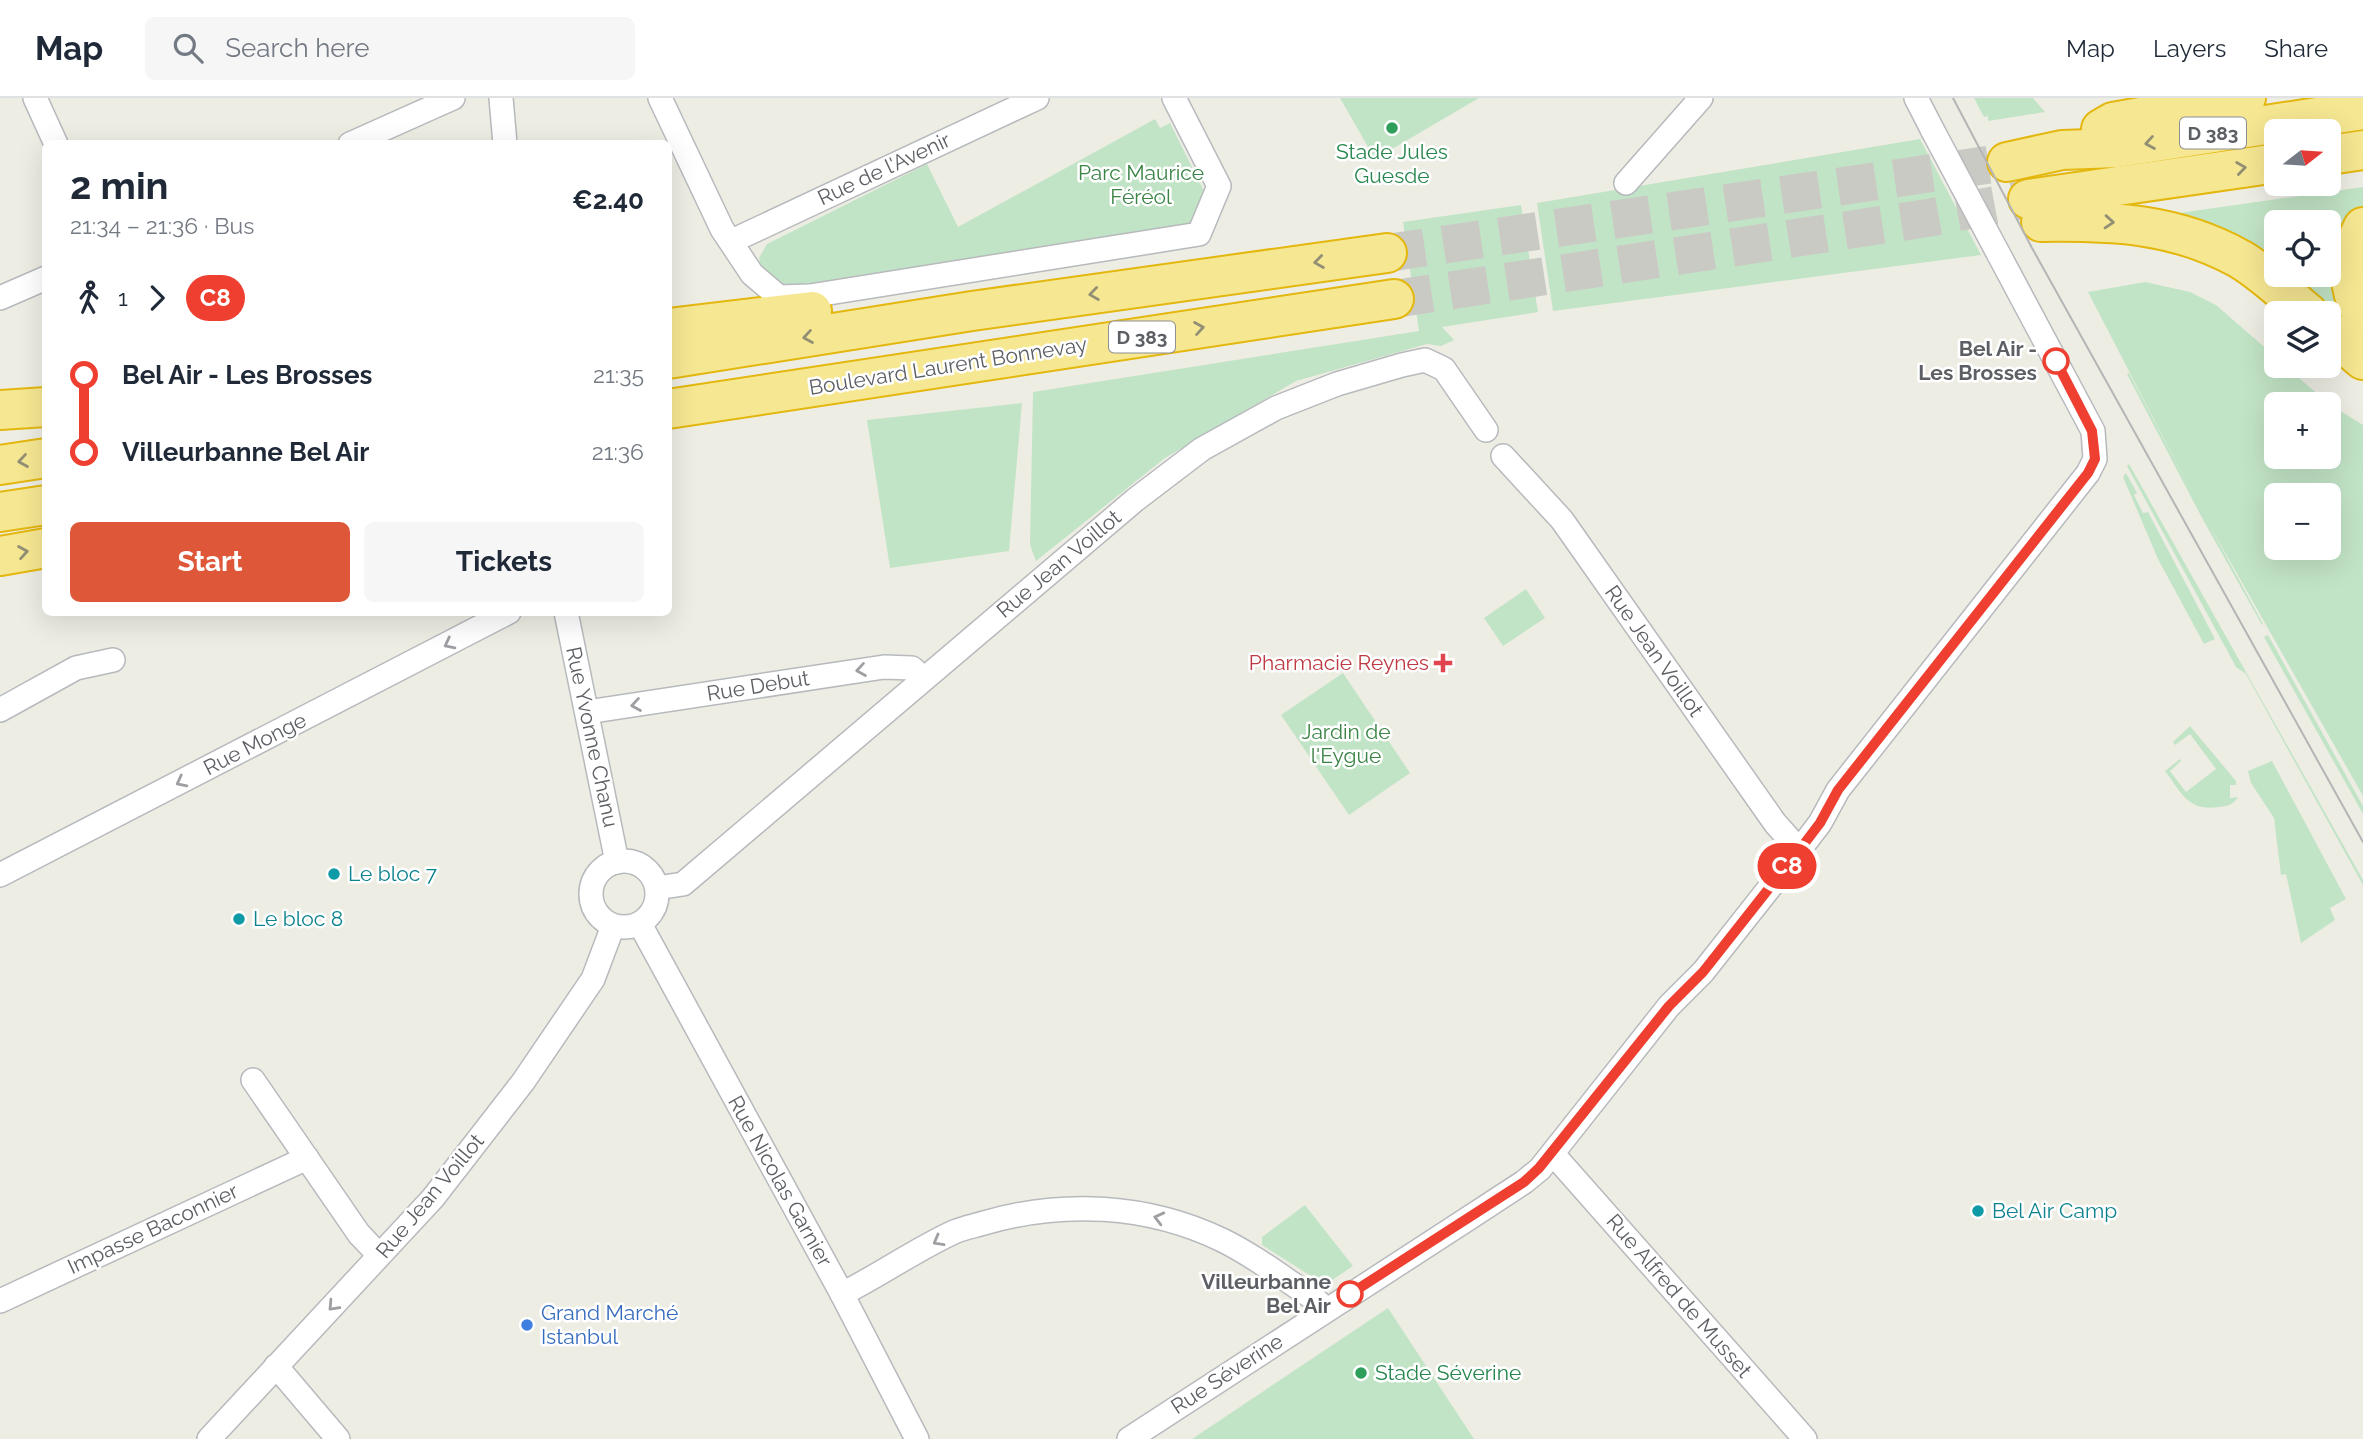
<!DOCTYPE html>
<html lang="en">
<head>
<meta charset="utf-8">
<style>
  :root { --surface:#fff; --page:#f6f6f7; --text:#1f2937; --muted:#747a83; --line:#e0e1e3; --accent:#df5739 }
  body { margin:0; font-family:Raleway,sans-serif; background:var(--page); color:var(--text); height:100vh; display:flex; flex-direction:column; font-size:26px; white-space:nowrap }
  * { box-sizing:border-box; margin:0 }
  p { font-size:23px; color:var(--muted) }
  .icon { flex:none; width:38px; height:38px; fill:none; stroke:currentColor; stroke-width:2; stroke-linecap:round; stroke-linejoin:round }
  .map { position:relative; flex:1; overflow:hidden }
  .details { position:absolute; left:42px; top:42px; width:630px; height:476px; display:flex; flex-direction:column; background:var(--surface); border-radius:10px; box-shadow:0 7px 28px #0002 }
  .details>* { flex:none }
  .badge { padding:0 14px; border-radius:23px; font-size:24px; line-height:46px }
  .needle { width:46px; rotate:73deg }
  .buttons { position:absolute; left:2264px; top:21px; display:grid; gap:14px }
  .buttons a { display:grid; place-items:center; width:77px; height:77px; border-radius:10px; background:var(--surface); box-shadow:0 7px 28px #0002; font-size:35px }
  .map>.badge { position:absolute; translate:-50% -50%; box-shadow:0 0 0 4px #fff }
  .legs { display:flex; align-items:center; gap:10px; height:77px; padding:0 28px; font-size:23px }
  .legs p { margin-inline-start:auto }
  .overview { display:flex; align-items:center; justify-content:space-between; height:119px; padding:0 28px }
  h1 { font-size:38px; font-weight:700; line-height:52px }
  .button { display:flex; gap:14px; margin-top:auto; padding:14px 28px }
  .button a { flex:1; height:80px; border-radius:10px; background:var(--accent); color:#fff; font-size:28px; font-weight:700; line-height:80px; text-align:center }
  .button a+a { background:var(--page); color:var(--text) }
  ul { padding:0 28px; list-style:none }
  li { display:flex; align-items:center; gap:24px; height:77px; font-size:26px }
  li i { display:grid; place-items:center; width:10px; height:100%; margin:0 9px; background:currentColor }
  li i::after { content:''; width:18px; height:18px; margin:-9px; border:5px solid; border-radius:50%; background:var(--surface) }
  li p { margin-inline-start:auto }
  li:first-child i { background:linear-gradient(#0000 50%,currentColor 0) }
  li:last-child i { background:linear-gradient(currentColor 50%,#0000 0) }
  header { display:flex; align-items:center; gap:42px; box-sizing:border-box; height:98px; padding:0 35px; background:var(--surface); border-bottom:2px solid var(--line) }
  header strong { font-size:33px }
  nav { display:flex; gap:38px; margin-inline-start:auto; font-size:24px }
  .search { width:490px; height:63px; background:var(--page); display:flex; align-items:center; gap:18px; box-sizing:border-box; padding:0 24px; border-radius:10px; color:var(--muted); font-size:26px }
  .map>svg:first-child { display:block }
  .green { fill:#c2e4c6; fill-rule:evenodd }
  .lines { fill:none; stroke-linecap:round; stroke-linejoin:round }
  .highway-tunnel { stroke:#cacac4; stroke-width:38; stroke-dasharray:38 19; stroke-linecap:butt }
  .street-casing { stroke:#b7b9bd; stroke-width:26 }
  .highway-casing { stroke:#e4b70e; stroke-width:42 }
  .street { stroke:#fff; stroke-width:23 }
  .highway { stroke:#f6e792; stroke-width:38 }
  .tram { stroke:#b4b5b5; stroke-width:2 }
  .street-bridge-casing { stroke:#b7b9bd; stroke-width:26; stroke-linecap:butt }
  .street-bridge { stroke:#fff; stroke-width:23 }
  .oneway { stroke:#928f74 }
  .oneway2 { stroke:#9d9fa2 }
  .line-1-casing { stroke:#fff; stroke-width:16 }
  .line-1 { stroke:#ef3f30; stroke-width:10 }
  .leisure-dot { fill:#2e9e5b; stroke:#fff; stroke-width:2.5 }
  .stop-1-dot { fill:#fff; stroke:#ef3f30; stroke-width:3.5 }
  .health-dot { fill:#e0444e; stroke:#fff; stroke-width:2.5 }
  .culture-dot { fill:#0f9aa8; stroke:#fff; stroke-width:2.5 }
  .shop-dot { fill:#3f7fe0; stroke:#fff; stroke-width:2.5 }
  .labels { text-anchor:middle; stroke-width:5; stroke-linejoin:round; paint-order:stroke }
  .shield { fill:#fff; stroke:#8d8f92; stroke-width:2 }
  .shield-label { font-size:19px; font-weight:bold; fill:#5c5f64 }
  .leisure-label { font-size:21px; fill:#27864d; stroke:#fff }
  .street-label { font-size:21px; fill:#5c5f64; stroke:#fff }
  .park-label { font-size:21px; fill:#3b8446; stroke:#fff }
  .stop-label { font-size:21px; font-weight:bold; fill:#5c5f64; stroke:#fff; text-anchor:end }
  .health-label { font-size:21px; fill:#be3a42; stroke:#fff; text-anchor:end }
  .culture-label { font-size:21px; fill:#0d838f; stroke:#fff; text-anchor:start }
  .shop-label { font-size:21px; fill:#366cbe; stroke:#fff; text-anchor:start }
</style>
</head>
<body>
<header>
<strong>Map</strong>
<div class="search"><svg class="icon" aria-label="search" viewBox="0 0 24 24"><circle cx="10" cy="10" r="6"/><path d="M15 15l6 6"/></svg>Search here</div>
<nav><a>Map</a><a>Layers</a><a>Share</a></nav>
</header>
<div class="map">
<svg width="2363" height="1341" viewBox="0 0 2363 1341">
  <rect width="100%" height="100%" fill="#eeede4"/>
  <!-- green -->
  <g class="green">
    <path d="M1340,0H1479L1375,61Z"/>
    <path d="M1974,0H2033L2045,14L1988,23V18L1984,19Z"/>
    <path d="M1155,21L1160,30L1170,25L1209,103L1197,130L801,194L763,176L759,160L767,146L927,66L958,129Z"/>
    <path d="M1920,41L1981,157L1553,213L1537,105Z"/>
    <path d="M2363,89V113L2348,220L2321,215L2172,116ZM2277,124H2329V177H2277Z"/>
    <path d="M1521,107L1538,214L1442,229L1454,242L1441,248L1427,246L1296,283L1165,360L1036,463L1030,447L1033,294L1419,233L1403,124Z"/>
    <path d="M2145,184L2190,194L2216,207L2277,260V268H2285L2329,306H2277V359H2329V306L2363,327V698L2206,421L2263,526L2262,527L2201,418L2127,276L2129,275L2193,397L2088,194ZM2277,397H2329V450H2277Z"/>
    <path d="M1022,305L1009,453L890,470L867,322Z"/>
    <path d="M2129,366L2363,782V787L2246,576L2236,569L2127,368Z"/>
    <path d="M2126,375L2137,395L2134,397L2143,415L2148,414L2215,541L2204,546L2158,461L2123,379Z"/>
    <path d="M1526,491L1545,520L1503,548L1484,520Z"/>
    <path d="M2268,537L2363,708V716L2264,539Z"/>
    <path d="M1343,575L1410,675L1349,717L1281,617Z"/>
    <path d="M2190,628L2236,683V687H2230V700L2238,699C2233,707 2227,708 2219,709C2188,714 2181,694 2165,673L2180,661L2181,663L2170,673L2186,694L2216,671L2190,636L2175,647L2173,644Z"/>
    <path d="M2272,663L2346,801L2330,810L2335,822L2301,845L2286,776L2281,777L2274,720L2251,685L2248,673Z"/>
    <path d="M1305,1107L1353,1168L1325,1187L1262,1147V1139Z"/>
    <path d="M1388,1210L1474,1341H1192Z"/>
  </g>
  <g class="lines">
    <!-- highway-tunnel -->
    <g class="highway-tunnel">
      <path d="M1387,155L2007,64"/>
      <path d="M1394,201L1927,120L2028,101"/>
    </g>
    <defs>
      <g id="street">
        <path d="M35,0L56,46"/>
        <path d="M501,0L505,46"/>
        <path d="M660,0L722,131L752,176L779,199L810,198L1199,136L1219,88L1174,0"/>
        <path d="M1916,0L1933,33"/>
        <path d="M350,46L453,0"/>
        <path d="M1626,85L1701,0"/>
        <path d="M732,143L1037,0"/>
        <path d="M0,200L46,180"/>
        <path d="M1503,358L1562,422L1775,725L1799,752"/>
        <path d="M566,514L617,764"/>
        <path d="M0,612L76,570L113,562"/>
        <path d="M587,614L884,569L912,570L924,581"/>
        <circle cx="624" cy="796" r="33"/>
        <path d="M0,777L509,514"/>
        <path d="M657,790L683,786L1135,402L1202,351L1276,310L1337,286L1402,267L1425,262L1444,271L1486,332"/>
        <path d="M640,826L842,1196L917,1341"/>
        <path d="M253,982L359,1136L379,1157"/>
        <path d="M1553,1056L1805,1341"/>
        <path d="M842,1196C880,1177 915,1152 954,1134C963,1130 974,1128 984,1125C1063,1102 1147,1106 1222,1142C1255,1158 1286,1182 1316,1202L1326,1212"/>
        <path d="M0,1203L307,1060"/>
        <path d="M276,1268L338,1341"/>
        <path d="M209,1341L433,1100L523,984L593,881L613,828"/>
        <path d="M1129,1341L1469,1120L1524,1084L1540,1071L1669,908L1703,874L1804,746L1820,725L1838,692L2088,375L2095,361L2093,333L1998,155"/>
      </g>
      <g id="highway">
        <path d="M2101,31L2113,24L2246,0"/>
        <path d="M2329,57L2363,52"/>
        <path d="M2007,64L2062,52L2117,50L2363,12"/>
        <path d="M2028,101L2277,65"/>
        <path d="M2041,124C2114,123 2175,125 2240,161C2264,175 2286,197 2308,215"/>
        <path d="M2363,129C2347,161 2346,187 2363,219"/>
        <path d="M668,230L812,213"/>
        <path d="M2329,233L2363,262"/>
        <path d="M668,261L972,213L1387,155"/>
        <path d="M668,311L1394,201"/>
        <path d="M0,312L46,309"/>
        <path d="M0,367L46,360"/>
        <path d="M0,414L46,407"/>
        <path d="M0,458L46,450"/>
      </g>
    </defs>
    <!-- street casing -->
    <use href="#street" class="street-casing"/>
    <!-- highway casing -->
    <use href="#highway" class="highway-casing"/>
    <!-- street -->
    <use href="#street" class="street"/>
    <!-- highway -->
    <use href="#highway" class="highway"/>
    <!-- tram -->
    <path class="tram" d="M1953,0L2032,150L2363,744"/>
    <defs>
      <path id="street-bridge" d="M1933,33L1998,155"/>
    </defs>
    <!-- street-bridge casing -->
    <use href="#street-bridge" class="street-bridge-casing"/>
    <!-- street-bridge -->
    <use href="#street-bridge" class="street-bridge"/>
  </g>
  <!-- one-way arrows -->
  <defs><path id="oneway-chevron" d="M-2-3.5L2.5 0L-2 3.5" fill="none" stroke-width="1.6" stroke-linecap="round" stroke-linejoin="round" transform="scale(1.75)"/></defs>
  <g class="oneway">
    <use href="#oneway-chevron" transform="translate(2150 45) rotate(171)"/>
    <use href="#oneway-chevron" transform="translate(2241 70) rotate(-8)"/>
    <use href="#oneway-chevron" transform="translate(2109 124) rotate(4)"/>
    <use href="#oneway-chevron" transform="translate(1319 164) rotate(172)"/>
    <use href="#oneway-chevron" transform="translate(1094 196) rotate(172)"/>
    <use href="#oneway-chevron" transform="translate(1199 230) rotate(-9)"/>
    <use href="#oneway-chevron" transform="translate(808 239) rotate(171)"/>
    <use href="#oneway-chevron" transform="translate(23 363) rotate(171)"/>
    <use href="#oneway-chevron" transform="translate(23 454) rotate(-10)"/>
  </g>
  <g class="oneway2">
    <use href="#oneway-chevron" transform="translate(449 546) rotate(153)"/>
    <use href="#oneway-chevron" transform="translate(861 572) rotate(171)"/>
    <use href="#oneway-chevron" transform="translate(636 607) rotate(171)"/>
    <use href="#oneway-chevron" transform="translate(181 684) rotate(153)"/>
    <use href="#oneway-chevron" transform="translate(1159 1120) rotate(-166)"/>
    <use href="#oneway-chevron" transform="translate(938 1143) rotate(151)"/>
    <use href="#oneway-chevron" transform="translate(333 1208) rotate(133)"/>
  </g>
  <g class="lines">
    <defs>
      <path id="line-1" d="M1350,1196L1524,1084L1539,1070L1669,908L1703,874L1804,746L1820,725L1838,692L2088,375L2095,361L2092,333L2056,263"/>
    </defs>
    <!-- line-1 casing -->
    <use href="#line-1" class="line-1-casing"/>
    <!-- line-1 -->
    <use href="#line-1" class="line-1"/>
  </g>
  <!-- markers -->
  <g class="leisure-dot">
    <circle cx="1392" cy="30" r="7"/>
    <circle cx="1361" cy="1275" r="7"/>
  </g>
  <g class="stop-1-dot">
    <circle cx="2056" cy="263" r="12"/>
    <circle cx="1350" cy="1196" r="12"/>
  </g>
  <path class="health-dot" d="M1439.5 554.5h7v7h7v7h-7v7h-7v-7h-7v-7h7z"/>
  <g class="culture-dot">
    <circle cx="334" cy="776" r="7"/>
    <circle cx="239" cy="821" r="7"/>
    <circle cx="1978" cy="1113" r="7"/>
  </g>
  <circle class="shop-dot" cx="527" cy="1227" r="7"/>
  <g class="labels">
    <!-- shield labels -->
    <g class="shield">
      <rect x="2180" y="19.5" width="66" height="31" rx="5"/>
      <rect x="1109" y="223.5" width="66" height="31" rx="5"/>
    </g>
    <g class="shield-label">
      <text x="2213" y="42">D 383</text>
      <text x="1142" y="246">D 383</text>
    </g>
    <!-- leisure labels -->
    <g class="leisure-label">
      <text x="1392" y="61">Stade Jules<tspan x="1392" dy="24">Guesde</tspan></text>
      <text x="1375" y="1282" text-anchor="start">Stade Séverine</text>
    </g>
    <!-- street labels -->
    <g class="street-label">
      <text transform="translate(884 71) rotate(-25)" y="7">Rue de l'Avenir</text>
      <text transform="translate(948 268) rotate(-9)" y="7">Boulevard Laurent Bonnevay</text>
      <text transform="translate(1059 466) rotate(-40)" y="7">Rue Jean Voillot</text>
      <text transform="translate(1654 553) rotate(55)" y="7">Rue Jean Voillot</text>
      <text transform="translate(758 588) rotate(-9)" y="7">Rue Debut</text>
      <text transform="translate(592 639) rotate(78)" y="7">Rue Yvonne Chanu</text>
      <text transform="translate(255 646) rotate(-27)" y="7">Rue Monge</text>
      <text transform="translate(780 1083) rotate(61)" y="7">Rue Nicolas Garnier</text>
      <text transform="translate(430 1098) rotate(-50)" y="7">Rue Jean Voillot</text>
      <text transform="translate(153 1131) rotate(-25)" y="7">Impasse Baconnier</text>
      <text transform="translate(1679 1198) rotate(49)" y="7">Rue Alfred de Musset</text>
      <text transform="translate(1227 1276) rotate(-33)" y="7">Rue Séverine</text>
    </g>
    <!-- park labels -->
    <g class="park-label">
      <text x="1141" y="82">Parc Maurice<tspan x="1141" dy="24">Féréol</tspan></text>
      <text x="1346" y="641">Jardin de<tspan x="1346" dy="24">l'Eygue</tspan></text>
    </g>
    <!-- stop labels -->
    <g class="stop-label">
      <text x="2037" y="258">Bel Air -<tspan x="2037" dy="24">Les Brosses</tspan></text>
      <text x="1331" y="1191">Villeurbanne<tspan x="1331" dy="24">Bel Air</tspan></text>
    </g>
    <!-- health labels -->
    <g class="health-label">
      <text x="1429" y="572">Pharmacie Reynes</text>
    </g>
    <!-- culture labels -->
    <g class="culture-label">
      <text x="348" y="783">Le bloc 7</text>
      <text x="253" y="828">Le bloc 8</text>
      <text x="1992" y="1120">Bel Air Camp</text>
    </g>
    <!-- shop labels -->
    <g class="shop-label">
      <text x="541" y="1222">Grand Marché<tspan x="541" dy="24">Istanbul</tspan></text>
    </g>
  </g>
</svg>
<div class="buttons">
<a><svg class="needle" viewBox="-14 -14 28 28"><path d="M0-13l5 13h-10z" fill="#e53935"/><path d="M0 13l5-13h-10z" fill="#747a83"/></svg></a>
<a><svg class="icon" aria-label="locate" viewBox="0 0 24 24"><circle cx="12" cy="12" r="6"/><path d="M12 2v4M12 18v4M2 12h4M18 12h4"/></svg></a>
<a><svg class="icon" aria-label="layers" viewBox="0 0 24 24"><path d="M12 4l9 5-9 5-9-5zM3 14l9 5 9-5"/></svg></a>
<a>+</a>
<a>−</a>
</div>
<b class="badge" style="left:1787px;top:768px;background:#ef3f30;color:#fff">C8</b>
<section class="details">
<div class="overview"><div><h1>2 min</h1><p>21:34 – 21:36 · Bus</p></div><b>€2.40</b></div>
<div class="legs"><svg class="icon" aria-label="walk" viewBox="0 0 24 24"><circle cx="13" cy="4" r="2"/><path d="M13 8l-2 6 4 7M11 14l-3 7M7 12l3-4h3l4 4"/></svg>1<svg class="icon" aria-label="forward" viewBox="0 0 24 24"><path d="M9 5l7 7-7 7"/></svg><b class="badge" style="background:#ef3f30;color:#fff">C8</b></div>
<ul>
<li><i style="color:#ef3f30"></i><b>Bel Air - Les Brosses</b><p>21:35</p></li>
<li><i style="color:#ef3f30"></i><b>Villeurbanne Bel Air</b><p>21:36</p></li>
</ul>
<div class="button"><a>Start</a><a>Tickets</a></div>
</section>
</div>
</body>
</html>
